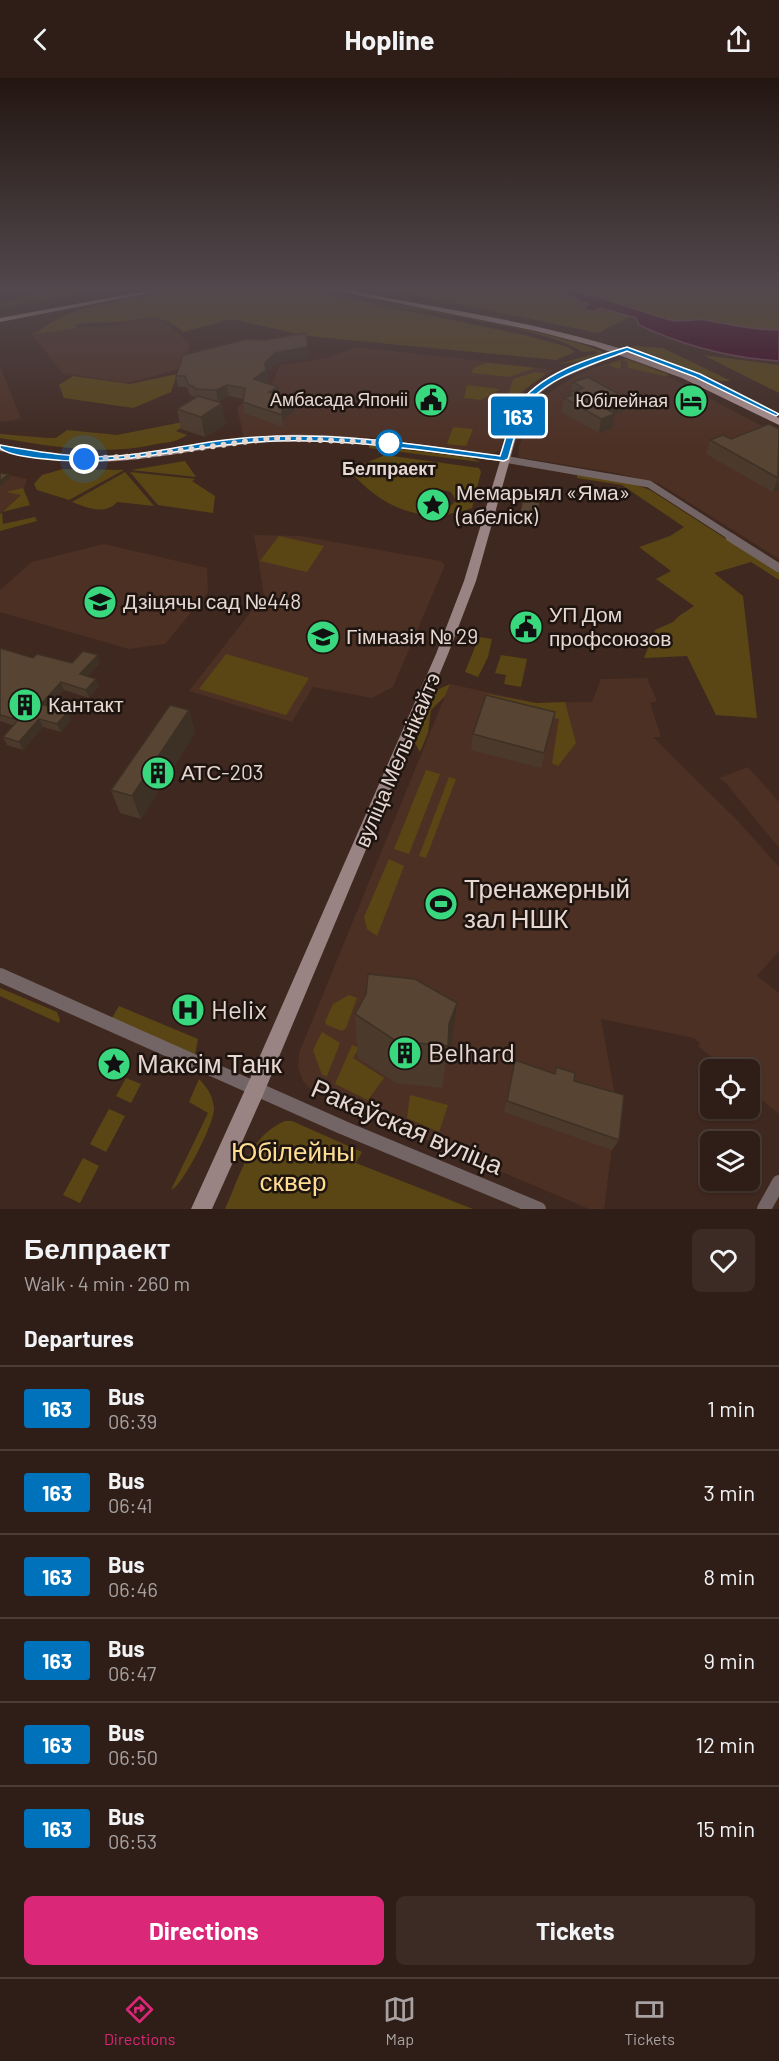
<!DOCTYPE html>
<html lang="en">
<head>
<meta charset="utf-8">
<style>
  :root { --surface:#2f1e17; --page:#3b2b24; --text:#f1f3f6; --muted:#a7a2a1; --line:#4a3c36; --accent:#db2777 }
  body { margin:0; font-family:Barlow,sans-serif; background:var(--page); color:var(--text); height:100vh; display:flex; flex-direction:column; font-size:22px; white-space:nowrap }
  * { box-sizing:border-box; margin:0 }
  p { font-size:20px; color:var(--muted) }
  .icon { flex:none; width:33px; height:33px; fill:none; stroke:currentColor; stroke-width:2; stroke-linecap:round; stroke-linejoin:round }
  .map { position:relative; height:1131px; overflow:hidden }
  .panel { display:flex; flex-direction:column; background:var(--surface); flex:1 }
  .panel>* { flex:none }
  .badge { padding:0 12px; border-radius:4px; font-size:21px; line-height:39px }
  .controls { position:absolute; left:700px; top:981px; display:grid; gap:12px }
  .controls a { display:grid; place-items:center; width:60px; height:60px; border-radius:9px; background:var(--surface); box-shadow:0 2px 4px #0004,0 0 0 2px var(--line); font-size:30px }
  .you { position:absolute; width:30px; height:30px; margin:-15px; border:4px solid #fff; border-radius:50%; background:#1a73e8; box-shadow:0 0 0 9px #1a73e833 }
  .map>.badge { position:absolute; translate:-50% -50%; box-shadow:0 0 0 3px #fff }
  h2 { padding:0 24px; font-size:22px; line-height:54px }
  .round { display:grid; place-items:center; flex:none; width:63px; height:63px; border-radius:9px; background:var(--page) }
  .summary { display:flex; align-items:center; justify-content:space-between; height:102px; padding:0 24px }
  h1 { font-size:28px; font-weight:700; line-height:45px }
  .primary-button { display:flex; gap:12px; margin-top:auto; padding:12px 24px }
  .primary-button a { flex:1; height:69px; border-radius:9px; background:var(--accent); color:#fff; font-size:24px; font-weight:700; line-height:69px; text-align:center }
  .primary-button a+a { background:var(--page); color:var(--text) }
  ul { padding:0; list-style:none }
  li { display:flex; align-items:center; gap:18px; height:84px; padding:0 24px; border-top:2px solid var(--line) }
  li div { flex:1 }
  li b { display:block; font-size:22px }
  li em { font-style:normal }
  li .badge { min-width:66px; font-weight:700; text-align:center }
  header { display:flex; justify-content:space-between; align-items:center; height:78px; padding:0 24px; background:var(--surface); font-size:27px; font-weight:700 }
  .tab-bar { display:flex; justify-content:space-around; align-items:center; height:84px; border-top:2px solid var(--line); background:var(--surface); font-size:16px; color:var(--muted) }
  .tab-bar a { display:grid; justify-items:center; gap:3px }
  .tab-bar .current { color:var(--accent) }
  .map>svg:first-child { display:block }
  .built { fill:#4d3024 }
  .green { fill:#5a4614; fill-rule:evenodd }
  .water { fill:#3c001e; stroke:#6f4054; stroke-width:1.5 }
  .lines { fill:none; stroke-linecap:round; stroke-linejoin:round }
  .minor-far2 { stroke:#736565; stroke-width:7 }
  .minor-far1 { stroke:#736565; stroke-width:9 }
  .minor { stroke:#736565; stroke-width:14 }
  .secondary { fill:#998483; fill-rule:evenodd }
  .primary { fill:#b69b9b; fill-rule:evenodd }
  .wall { fill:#4b3a2c }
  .shaded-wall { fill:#3d3024 }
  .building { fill:#574433; stroke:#3d3024; stroke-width:1.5 }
  .line { fill:#0072bc; stroke:#fff; stroke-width:1.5 }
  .walk { stroke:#e7d7d1; stroke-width:6; stroke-dasharray:0 10.8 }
  .stop-dot { fill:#fff; stroke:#0072bc; stroke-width:3 }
  .labels { text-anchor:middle; stroke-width:5; stroke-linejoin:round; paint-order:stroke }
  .far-poi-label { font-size:18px; fill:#e7d7d1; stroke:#1e1410; text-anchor:end }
  .far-stop-label { font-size:18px; font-weight:bold; fill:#e7d7d1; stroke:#1e1410 }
  .poi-label { font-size:21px; fill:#e7d7d1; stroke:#1e1410; text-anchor:start }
  .street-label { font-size:21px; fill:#e7d7d1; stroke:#1e1410 }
  .near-poi-label { font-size:26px; fill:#e7d7d1; stroke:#1e1410; text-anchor:start }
  .near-street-label { font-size:26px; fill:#e7d7d1; stroke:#1e1410 }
  .near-park-label { font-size:26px; fill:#fedd93; stroke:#1e1410 }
</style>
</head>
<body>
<header><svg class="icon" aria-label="back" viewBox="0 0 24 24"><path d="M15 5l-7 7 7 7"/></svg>Hopline<svg class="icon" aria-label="share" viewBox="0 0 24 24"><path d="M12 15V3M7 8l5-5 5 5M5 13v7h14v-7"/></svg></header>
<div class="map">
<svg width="779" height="1131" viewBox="0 0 779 1131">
  <rect width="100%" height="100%" fill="#3f281f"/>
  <!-- built -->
  <g class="built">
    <path d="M143,240H160L189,265L188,282L180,291L127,305L62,295L30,253L111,247Z"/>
    <path d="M356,269L544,290L555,293L534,303L515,323L501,371L492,376L370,359L244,361L237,329L270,309L280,287L327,280Z"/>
    <path d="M622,281H635L779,357V481L658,405L616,395L519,379V368L531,339L550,314L580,295Z"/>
    <path d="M0,288L21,341L0,344Z"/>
    <path d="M0,395L27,401L22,416L0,435Z"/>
    <path d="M254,457L301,458L441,483L445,487L393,609L372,620L313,609L292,644L189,613L264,517Z"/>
    <path d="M104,466L207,490L208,514L165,566L129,571L0,534V512L32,484Z"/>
    <path d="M647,600L657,623L650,625L661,659H653L738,743L779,789V873L757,898L779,915V1036L750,1012V992L726,991L698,968L700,965L694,960L601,941L617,1028L604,1131H589L312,1013L303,1003L298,990L299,975L450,606L536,625L592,624L601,601Z"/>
    <path d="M748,689L779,724V770L725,704L719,700Z"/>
  </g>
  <!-- green -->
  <g class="green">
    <path d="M48,213H78L80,216L0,230V225Z"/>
    <path d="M167,213H311L524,257L568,269L575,274L556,282L307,258L232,241L183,254C158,233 148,240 118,244C104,246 90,243 76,247V250L35,256C72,225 121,224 167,213Z"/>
    <path d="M393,213H560L590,227L631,238L598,255Z"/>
    <path d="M580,213H779V252L737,249L704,242L674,243L607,224Z"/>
    <path d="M392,227C417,228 591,263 603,275L577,284L557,286L599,275L596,273L582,274C554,252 432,235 392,227Z"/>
    <path d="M635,268L663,270L731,303H720L632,269Z"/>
    <path d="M703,277L779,287V315Z"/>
    <path d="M625,281L670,297L665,298L628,290L627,283L621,282V289L618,291L609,287L580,295Z"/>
    <path d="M487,285L535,290L509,299L471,295L475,289Z"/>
    <path d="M535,294L546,296L521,314L503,335L513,301Z"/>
    <path d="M177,296L171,314L133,330L64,320L59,307L73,298L130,306Z"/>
    <path d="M467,307L500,311L481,322L464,320Z"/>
    <path d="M193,342L176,353L187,357C176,365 165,364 152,367C102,378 50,368 0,360V356L48,360H56L67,352L117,357Z"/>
    <path d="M453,349L473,351L466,368L447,366Z"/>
    <path d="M369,367L472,380L480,384L369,370Z"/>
    <path d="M385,377L479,390L481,394L472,430C422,448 382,430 349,392ZM433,410L451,414L456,423L447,431L436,428L433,432L428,431L430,426L418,423L419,416Z"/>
    <path d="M185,383L196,399L131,392Z"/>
    <path d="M63,391L120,392H124L69,422L37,412L34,406L42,397Z"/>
    <path d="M125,394L154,428L117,424C105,438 86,429 72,424Z"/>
    <path d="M130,394L195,401L192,403L215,418L213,435L158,427Z"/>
    <path d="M577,397L628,404L650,412L779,495V502L751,484L714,495L743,518L757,640L716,637L687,578L644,580L655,552L673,544L679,538L694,528L656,501L671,493L639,469L670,458L684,449L622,407L577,400Z"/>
    <path d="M23,410L30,427L2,434L3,446L35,439L37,443L0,453V436L21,417L6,414Z"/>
    <path d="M279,458L324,468L307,494L260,483Z"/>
    <path d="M479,559L492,561L488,579L478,599L465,594Z"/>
    <path d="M226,576L309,600L286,637L199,611Z"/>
    <path d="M501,577L527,581L521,609L504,606L506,597L495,595Z"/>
    <path d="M450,606L445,618L431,632L428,655L420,674L415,665L437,612Z"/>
    <path d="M488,616L536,625L565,624L576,665L558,688L552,685L559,641L485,622Z"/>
    <path d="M426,692L440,696L409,776L394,771Z"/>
    <path d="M449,699L456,701L426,780L419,778Z"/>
    <path d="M389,781L404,788L377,858L367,851L364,839Z"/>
    <path d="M0,910L57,934L60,942L59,945L0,918Z"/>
    <path d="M349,917L357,920L346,950L342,953L327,947L325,944L333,926Z"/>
    <path d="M119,928L198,961L195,977L112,940Z"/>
    <path d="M322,954L340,965L327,998L322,997L313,972Z"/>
    <path d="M352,967L359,970L353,980L384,1000L368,1022L335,1006Z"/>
    <path d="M126,1000L141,1006L131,1025L116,1018Z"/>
    <path d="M199,1001C207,1009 213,1018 214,1030C215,1044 183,1108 171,1112L208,1035L189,1024Z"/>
    <path d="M410,1017L448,1027L439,1054L407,1040Z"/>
    <path d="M109,1031L125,1038L106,1074L90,1066Z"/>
    <path d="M285,1043H292L362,1074L356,1085L473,1131H225C240,1098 249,1058 285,1043Z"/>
    <path d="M83,1080L99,1088L80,1125L63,1117Z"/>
  </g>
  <!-- water -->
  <path class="water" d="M560,213C593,213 636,233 670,242C682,245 695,240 706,242C731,247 754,252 779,252V283C729,280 684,268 639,247L636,240L600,230L593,234L582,230L589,227Z"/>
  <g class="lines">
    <!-- minor-far2 -->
    <path class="minor-far2" d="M504,381L649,406L733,460"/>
    <!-- minor-far1 -->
    <path class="minor-far1" d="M730,459L779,490"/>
    <!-- minor -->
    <g class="minor">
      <path d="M0,897L344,1050L539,1131"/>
      <path d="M764,1131L779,1104"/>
    </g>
    <!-- secondary -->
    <path class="secondary" d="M624,269L631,271L558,302L533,320L524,331L476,503L448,576L263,1017L212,1131H191L249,1003L436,576L464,503L500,383C429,375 358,361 286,363C230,364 175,379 118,383C78,386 39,380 0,373V367C39,375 78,380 118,377C174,373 228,360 285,357C357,355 430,369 502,378C506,363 509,343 517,329C539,294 588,284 624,269Z"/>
    <!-- primary -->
    <g class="primary">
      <path d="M146,213H160L0,244V240Z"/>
      <path d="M338,213H351C433,229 517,241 598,264C661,281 720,312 779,340V347L682,300L594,268L536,253Z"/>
    </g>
  </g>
  <!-- wall -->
  <g class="wall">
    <path d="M309,279L276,285L267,295L268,303L265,305L278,309L279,317L294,322L295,333L283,341V349L244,335L243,321L229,318L218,323L212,322L226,346L205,359L181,351L177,331L195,319L190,317L187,309H178L176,298Z"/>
    <path d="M573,304L626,320L623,333L615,336L612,350L599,355L561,334L564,320L567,319L568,315L571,314Z"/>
    <path d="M779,351V412L773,414L706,376L710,362L731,361Z"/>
    <path d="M541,418L536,448H518L519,440Z"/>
    <path d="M0,570L33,580L72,585H100L88,598L96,601L99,608L89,620L64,612L49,628L71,642L61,654L43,649L23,672L7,667L3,659L14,648L0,643Z"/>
    <path d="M189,632L195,655L141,741L120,735L111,712Z"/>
    <path d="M551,650L541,690L471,672L473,656Z"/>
    <path d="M355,936L451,970L446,982L442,1010L396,1005L358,980Z"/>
    <path d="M515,982L553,995L556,989L574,1003L619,1062L612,1072L504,1034L512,994Z"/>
  </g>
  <!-- shaded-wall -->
  <g class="shaded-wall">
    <path d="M308,269L309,279L276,285L267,295L268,303L256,312L254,301L265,285L275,275Z"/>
    <path d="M227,307L229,318L218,323L216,312Z"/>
    <path d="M278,309L279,320L269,314Z"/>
    <path d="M626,320L623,333L615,336L612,350L599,355L601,341L602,328Z"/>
    <path d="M294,322L295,333L283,341V349L282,337V330Z"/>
    <path d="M222,325L226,346L205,359L201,339Z"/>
    <path d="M9,396L10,400L0,408V403Z"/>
    <path d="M778,400L779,412L773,414Z"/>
    <path d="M98,577L100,585L83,604L80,596Z"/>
    <path d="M96,601L99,608L89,620L86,612Z"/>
    <path d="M61,604L64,612L44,634L41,626Z"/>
    <path d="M189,632L195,655L141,741L132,718Z"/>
    <path d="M68,634L71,642L61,654L57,646Z"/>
    <path d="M39,641L43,649L23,672L19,664Z"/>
    <path d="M457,925L451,970L446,982L448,968L449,946Z"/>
  </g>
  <!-- building -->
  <g class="building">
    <path d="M306,255L308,269L275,275L265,285L266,292L254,301L278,309L269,314L294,322L282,330V337L243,324L245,310L227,307L216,312L197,311L188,306L185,298H176L183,277L247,261L264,262Z"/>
    <path d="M588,299L626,320L602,328L615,336L601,341L564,320L572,317L568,315L583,310L573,304Z"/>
    <path d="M198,318L222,325L201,339L177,331Z"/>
    <path d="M769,346L779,351L778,400L710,362L723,357L731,361Z"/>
    <path d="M0,395L9,396L0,403Z"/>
    <path d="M524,416L541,418L537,441L519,440Z"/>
    <path d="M0,570L33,580L37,576L72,585L83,573L98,577L80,596L96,601L86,612L61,604L41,626L68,634L57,646L39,641L19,664L3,659L18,642L0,637Z"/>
    <path d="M486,617L555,634L544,675L473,656Z"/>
    <path d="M170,627L189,632L132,718L111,712Z"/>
    <path d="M368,896L415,901L457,925L449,946L448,968L396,963L355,936L366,916Z"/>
    <path d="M515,982L555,996L556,989L575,995L574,1003L624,1017L619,1062L507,1023Z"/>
  </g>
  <!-- sky -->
  <linearGradient id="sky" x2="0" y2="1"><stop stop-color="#231611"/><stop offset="0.57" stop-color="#52484d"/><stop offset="1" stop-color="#52484d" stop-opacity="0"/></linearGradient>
  <rect width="779" height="371" fill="url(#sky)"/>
  <!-- line -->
  <path class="line" d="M627,269L700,296L779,336L776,338L695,299L627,273C597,285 539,301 524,332C517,347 513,365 508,381L504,383C418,372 331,357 244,365C189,370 136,383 81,383C61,383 11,380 0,370V367C39,374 78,381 118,378C161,374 203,363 245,360C331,353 416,366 500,378C506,362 509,342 517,329C539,295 591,280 627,269Z"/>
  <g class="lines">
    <!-- walk -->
    <path class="walk" d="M84,381L139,378L274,360L389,365"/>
  </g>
  <!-- icons -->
  <defs>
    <symbol id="civic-disc" viewBox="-11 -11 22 22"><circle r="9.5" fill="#39d87f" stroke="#1e1410"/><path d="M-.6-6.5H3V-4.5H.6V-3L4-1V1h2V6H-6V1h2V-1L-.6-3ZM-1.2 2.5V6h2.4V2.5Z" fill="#111"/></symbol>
    <symbol id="hotel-disc" viewBox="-11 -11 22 22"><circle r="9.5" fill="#39d87f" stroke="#1e1410"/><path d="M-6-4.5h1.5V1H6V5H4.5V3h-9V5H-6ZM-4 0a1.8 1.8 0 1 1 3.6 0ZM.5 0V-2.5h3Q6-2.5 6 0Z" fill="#111"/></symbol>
    <symbol id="sight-disc" viewBox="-11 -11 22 22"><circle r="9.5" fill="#39d87f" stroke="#1e1410"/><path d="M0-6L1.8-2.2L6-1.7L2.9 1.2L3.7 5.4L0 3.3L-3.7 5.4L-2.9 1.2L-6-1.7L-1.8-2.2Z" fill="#111"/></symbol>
    <symbol id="school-disc" viewBox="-11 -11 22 22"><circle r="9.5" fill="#39d87f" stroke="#1e1410"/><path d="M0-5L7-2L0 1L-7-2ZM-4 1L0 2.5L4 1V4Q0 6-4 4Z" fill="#111"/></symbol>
    <symbol id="building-disc" viewBox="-11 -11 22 22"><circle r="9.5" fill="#39d87f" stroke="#1e1410"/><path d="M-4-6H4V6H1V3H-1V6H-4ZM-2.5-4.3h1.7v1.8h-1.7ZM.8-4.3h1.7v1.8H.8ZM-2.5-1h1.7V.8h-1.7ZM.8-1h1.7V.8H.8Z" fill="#111"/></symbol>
    <symbol id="stadium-disc" viewBox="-11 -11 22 22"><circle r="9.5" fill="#39d87f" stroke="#1e1410"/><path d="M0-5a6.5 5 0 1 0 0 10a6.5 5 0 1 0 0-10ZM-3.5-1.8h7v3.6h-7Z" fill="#111"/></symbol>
    <symbol id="hospital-disc" viewBox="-11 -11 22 22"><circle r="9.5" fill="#39d87f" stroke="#1e1410"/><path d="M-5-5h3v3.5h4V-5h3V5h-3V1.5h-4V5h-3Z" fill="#111"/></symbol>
  </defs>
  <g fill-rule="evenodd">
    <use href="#civic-disc" x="412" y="303" width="38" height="38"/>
    <use href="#hotel-disc" x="672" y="304" width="38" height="38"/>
    <use href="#sight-disc" x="414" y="408" width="38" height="38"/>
    <use href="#school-disc" x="81" y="505" width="38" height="38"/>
    <use href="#civic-disc" x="507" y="530" width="38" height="38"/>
    <use href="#school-disc" x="304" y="540" width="38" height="38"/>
    <use href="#building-disc" x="6" y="608" width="38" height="38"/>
    <use href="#building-disc" x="139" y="676" width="38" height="38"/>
    <use href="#stadium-disc" x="422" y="807" width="38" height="38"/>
    <use href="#hospital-disc" x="169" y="913" width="38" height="38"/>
    <use href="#building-disc" x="386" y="956" width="38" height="38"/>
    <use href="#sight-disc" x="95" y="967" width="38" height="38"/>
  </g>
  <!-- markers -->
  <circle class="stop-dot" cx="389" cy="365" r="12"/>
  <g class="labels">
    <!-- far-poi labels -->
    <g class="far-poi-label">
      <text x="408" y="328">Амбасада Японіі</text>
      <text x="668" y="329">Юбілейная</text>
    </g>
    <!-- far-stop labels -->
    <g class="far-stop-label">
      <text x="389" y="397">Белпраект</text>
    </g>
    <!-- poi labels -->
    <g class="poi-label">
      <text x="456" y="422">Мемарыял «Яма»<tspan x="456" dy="24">(абеліск)</tspan></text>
      <text x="123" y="531">Дзіцячы сад №448</text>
      <text x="549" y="544">УП Дом<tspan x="549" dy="24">профсоюзов</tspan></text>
      <text x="346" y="566">Гімназія № 29</text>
      <text x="48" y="634">Кантакт</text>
      <text x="181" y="702">АТС-203</text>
    </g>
    <!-- street labels -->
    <g class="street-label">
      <text transform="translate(398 682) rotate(-67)" y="7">вуліца Мельнікайтэ</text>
    </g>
    <!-- near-poi labels -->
    <g class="near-poi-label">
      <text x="464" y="820">Тренажерный<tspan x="464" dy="30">зал НШК</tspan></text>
      <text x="211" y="941">Helix</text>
      <text x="428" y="984">Belhard</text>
      <text x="137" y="995">Максім Танк</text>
    </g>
    <!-- near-street labels -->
    <g class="near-street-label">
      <text transform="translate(407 1049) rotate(23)" y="9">Ракаўская вуліца</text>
    </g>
    <!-- near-park labels -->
    <g class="near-park-label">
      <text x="293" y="1083">Юбілейны<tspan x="293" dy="30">сквер</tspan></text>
    </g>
  </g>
</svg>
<div class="controls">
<a><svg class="icon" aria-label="locate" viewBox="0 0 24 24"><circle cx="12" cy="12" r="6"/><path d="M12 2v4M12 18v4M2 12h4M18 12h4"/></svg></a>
<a><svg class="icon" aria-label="layers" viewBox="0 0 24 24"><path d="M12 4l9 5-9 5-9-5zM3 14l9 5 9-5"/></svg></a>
</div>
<div class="you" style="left:84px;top:381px"></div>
<b class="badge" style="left:518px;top:338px;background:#0072bc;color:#fff">163</b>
</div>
<section class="panel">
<div class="summary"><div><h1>Белпраект</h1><p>Walk · 4 min · 260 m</p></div><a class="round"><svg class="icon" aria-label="heart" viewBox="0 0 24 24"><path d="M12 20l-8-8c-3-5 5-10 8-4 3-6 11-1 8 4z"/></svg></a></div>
<h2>Departures</h2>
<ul>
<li><span class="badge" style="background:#0072bc;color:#fff">163</span><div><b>Bus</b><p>06:39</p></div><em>1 min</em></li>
<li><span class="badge" style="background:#0072bc;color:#fff">163</span><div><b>Bus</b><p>06:41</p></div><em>3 min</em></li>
<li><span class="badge" style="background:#0072bc;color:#fff">163</span><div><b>Bus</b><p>06:46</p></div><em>8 min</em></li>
<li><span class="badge" style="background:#0072bc;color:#fff">163</span><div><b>Bus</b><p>06:47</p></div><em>9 min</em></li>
<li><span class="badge" style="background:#0072bc;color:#fff">163</span><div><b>Bus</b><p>06:50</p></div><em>12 min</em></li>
<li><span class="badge" style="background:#0072bc;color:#fff">163</span><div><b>Bus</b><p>06:53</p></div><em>15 min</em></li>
</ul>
<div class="primary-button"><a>Directions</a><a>Tickets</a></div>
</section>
<nav class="tab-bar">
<a class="current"><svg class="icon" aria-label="directions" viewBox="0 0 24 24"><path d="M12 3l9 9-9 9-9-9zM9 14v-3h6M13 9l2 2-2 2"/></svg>Directions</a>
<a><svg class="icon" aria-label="map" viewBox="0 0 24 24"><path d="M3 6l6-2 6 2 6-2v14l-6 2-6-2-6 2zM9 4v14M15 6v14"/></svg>Map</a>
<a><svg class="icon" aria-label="tickets" viewBox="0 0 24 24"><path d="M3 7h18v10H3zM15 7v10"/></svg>Tickets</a>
</nav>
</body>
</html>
